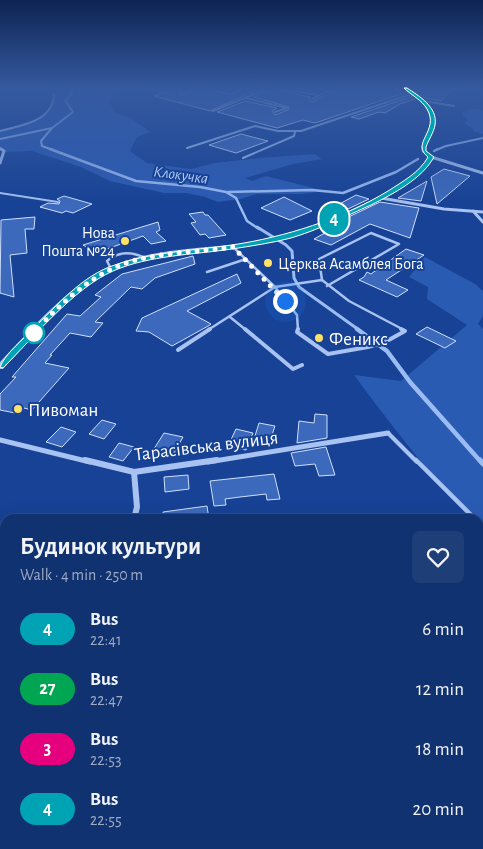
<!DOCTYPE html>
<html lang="en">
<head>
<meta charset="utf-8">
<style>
  :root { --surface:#113270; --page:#1e3e78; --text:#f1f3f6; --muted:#9caac3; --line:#304d83 }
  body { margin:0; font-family:"Alegreya Sans",sans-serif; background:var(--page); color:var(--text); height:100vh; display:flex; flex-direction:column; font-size:19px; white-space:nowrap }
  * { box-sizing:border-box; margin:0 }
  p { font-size:16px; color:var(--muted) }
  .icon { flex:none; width:28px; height:28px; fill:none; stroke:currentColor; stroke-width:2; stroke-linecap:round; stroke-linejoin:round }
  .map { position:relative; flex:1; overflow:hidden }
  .drawer { position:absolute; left:0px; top:514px; width:484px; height:336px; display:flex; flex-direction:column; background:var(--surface); border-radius:15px 15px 0 0; box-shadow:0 5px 20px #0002,0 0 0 1px var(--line) }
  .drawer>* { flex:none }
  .badge { padding:0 10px; border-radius:16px; font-size:18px; line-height:32px }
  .you { position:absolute; width:25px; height:25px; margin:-12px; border:4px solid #fff; border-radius:50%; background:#1a73e8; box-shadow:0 0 0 8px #1a73e833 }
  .map>.badge { position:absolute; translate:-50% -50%; box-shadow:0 0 0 2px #fff }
  .round { display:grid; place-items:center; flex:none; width:52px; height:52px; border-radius:8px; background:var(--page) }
  .summary { display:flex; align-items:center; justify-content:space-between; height:85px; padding:0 20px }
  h1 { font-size:24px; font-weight:700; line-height:38px }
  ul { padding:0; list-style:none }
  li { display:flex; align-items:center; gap:15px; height:60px; padding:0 20px }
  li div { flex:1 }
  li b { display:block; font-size:19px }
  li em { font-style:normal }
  li .badge { min-width:55px; font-weight:700; text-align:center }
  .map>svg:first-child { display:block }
  .green { fill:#2a5bb3 }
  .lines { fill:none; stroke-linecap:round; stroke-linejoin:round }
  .stream-far4 { stroke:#9bbcf3; stroke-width:2 }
  .stream-far3 { stroke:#9bbcf3; stroke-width:2.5 }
  .stream-far2 { stroke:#9bbcf3; stroke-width:3 }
  .stream-far1 { stroke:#9bbcf3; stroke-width:4.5 }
  .stream { stroke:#9bbcf3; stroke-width:5 }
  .building { fill:#3c69bb; stroke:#cfdffc }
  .service-far4 { stroke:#a8c2f1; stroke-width:2 }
  .service-far3 { stroke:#a8c2f1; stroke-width:2.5 }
  .service-far2 { stroke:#a8c2f1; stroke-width:4 }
  .service-far1 { stroke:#a8c2f1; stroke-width:4.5 }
  .service { stroke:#a8c2f1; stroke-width:5.5 }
  .minor-far4 { stroke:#a8c2f1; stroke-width:2 }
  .minor-far3 { stroke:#a8c2f1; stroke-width:3 }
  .minor-far2 { stroke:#a8c2f1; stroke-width:5 }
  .minor-far1 { stroke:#a8c2f1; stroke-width:6 }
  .minor { stroke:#a8c2f1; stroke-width:8 }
  .tertiary { fill:#a8c2f1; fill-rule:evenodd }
  .line { fill:#00a3b4; stroke:#fff }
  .walk { stroke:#fff; stroke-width:5; stroke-dasharray:0 9 }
  .poi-dot { fill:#ffe168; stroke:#174295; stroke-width:2 }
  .stop-dot { fill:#fff; stroke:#00a3b4; stroke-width:2.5 }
  .labels { text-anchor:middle; stroke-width:4; stroke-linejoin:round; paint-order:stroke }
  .far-water-label { font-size:16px; font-style:italic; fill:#b4cdf7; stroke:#174295 }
  .far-poi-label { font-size:16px; fill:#fff; stroke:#174295; text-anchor:end }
  .poi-label { font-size:19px; fill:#fff; stroke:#174295; text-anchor:start }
  .street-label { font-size:19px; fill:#fff; stroke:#174295 }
</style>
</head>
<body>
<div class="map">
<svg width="483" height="849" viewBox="0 0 483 849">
  <rect width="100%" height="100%" fill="#174295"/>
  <!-- green -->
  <g class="green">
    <path d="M63,88H119L113,94L109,102L116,113L131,118L150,132L137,137L130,151L147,163L191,169L215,163L258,158L315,154L322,159L293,164L245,178L252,181L266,176L325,191L301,194H257L240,199L218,202L205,197L186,193H164L110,181L81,167L32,151L4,152L0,148V131C15,126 39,123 50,110C53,106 53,99 54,94H57Z"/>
    <path d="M471,109L483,110V134L473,131V129L464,123L468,120L462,114L463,112Z"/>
    <path d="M425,257L475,284L483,291V316L478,324L483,329V530L479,526V519H472C429,474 391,425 354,375L401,381L467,325L427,299L428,287L409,277Z"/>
  </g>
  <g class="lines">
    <!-- stream-far4 -->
    <g class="stream-far4">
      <path d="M0,139L52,128"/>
      <path d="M53,150L42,146L41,141L52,128L73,112L65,100L72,94L71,88"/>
      <path d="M436,150L446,146L483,138"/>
    </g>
    <!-- stream-far3 -->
    <g class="stream-far3">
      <path d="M50,149L136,181L200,187L226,192L236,198L247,221L259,229"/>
      <path d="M434,151L438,149"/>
      <path d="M228,192L312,190L343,193L396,172L418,159"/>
    </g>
    <!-- stream-far2 -->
    <path class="stream-far2" d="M257,227L286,245L292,251L294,278L299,287L359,330"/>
    <!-- stream-far1 -->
    <path class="stream-far1" d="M357,329L387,351L410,382L481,462"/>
    <!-- stream -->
    <path class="stream" d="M480,460L483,464"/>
  </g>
  <!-- building -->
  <g class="building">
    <path d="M177,88L183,89L178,92L181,96L200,88L231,94L247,88H261L210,111L154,96Z"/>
    <path d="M340,88H403L407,92L315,123L303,120L277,128L217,112L245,101L277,108L272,111L275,115L288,110L289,107L254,97L272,89L310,97L309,100L312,102Z"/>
    <path d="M431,88H452L441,101L425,98L420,94Z"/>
    <path d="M413,96L415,99L400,104L385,113L379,112L359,119L351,117Z"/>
    <path d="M241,134L268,141L236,153L209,145Z"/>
    <path d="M444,169L470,176L437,204L431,177Z"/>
    <path d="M427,181L421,201L398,198Z"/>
    <path d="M356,195L369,199L329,218L321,214Z"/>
    <path d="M64,196L92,204L73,213L66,211L62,213L40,207L48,203L59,204L60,201L57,199Z"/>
    <path d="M284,197L312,211L290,220L261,208Z"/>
    <path d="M380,202L419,208L410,238L370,224L331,245L314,239L343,223L338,222Z"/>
    <path d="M203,212L205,215H208L226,235L209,238L205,234L200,235L191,223L196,222L189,214Z"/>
    <path d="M35,217L34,229H25L27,253L10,255L14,297L0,293L1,220Z"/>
    <path d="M158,222L160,230L156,232L166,241L151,244L143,236L96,253L83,245Z"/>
    <path d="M406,249L424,255L386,280L408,290L397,297L359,280L364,277L367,272L371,274Z"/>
    <path d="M193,256L195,264L155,278L142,289L131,287L95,322L103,323L91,337L70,333L50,355H52L45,363L69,368L32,410L24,408L20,414L0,410V394L16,377H12L67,314L80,316L101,297L95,295L122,274Z"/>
    <path d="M237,274L241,283L187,311L211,324L210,325L172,346L149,332L136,331L142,318Z"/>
    <path d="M427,327L456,341L445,348L416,334Z"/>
    <path d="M315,414L327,415V438L297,443L299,421L314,423Z"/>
    <path d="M102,420L116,424L104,439L89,434Z"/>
    <path d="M259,423L275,426L271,438L255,436Z"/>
    <path d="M61,427L76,432L62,447L46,442Z"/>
    <path d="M236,429L253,433L246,450L228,446Z"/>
    <path d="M164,433L183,437L172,457L152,452Z"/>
    <path d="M119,443L134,447L123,461L109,457Z"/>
    <path d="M326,447L335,475L319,476L315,464L295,466L291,453Z"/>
    <path d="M274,474L280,499L267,500L266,494L240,497L225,499L226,505L214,506L210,481Z"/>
    <path d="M188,475L189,489L165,492L164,477Z"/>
    <path d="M207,506L209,519H164L163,512Z"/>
  </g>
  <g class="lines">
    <!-- service-far4 -->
    <g class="service-far4">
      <path d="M274,88L318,95"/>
      <path d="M246,98L287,108L275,112"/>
      <path d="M312,99L330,90"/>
      <path d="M423,101L454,106"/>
      <path d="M243,158L294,136L295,132"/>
      <path d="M0,193L58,202"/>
    </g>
    <!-- service-far3 -->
    <g class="service-far3">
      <path d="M233,247L275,287"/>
      <path d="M111,269L107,261C119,251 131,251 145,258"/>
      <path d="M207,272L246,259"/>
      <path d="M322,280L319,259L371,233L399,244L327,286"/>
      <path d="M275,287L297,315L298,330"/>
      <path d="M275,287L322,280L349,301L404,330"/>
      <path d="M230,317L246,330"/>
      <path d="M208,330L275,287"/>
    </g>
    <!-- service-far2 -->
    <g class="service-far2">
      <path d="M245,329L293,369L302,365"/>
      <path d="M298,329L297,332L328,354L368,347L387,341L405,331L401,329"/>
      <path d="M178,350L210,329"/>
      <path d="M388,433L417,462"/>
    </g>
    <!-- service-far1 -->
    <g class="service-far1">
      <path d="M416,460L475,519"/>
      <path d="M479,523L483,527"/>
    </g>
    <!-- service -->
    <path class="service" d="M132,845V849"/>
    <!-- minor-far4 -->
    <g class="minor-far4">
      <path d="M406,88L414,93"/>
      <path d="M181,93L196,88"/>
      <path d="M213,111L269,88"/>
      <path d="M0,131C21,125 53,122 54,94"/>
      <path d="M0,148L3,150"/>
      <path d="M187,148L255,126L278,131H301L414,93"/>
    </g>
    <!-- minor-far3 -->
    <g class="minor-far3">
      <path d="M431,157L483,173"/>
      <path d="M0,163L4,151L1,149"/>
      <path d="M381,198L444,209L483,212"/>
      <path d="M473,211L483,222"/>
    </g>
    <!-- minor-far2 -->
    <g class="minor-far2">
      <path d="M0,440L90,462"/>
      <path d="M208,462L388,433"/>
    </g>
    <!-- minor-far1 -->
    <g class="minor-far1">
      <path d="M85,460L134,472L217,460"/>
      <path d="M134,472L137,507L134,519"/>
    </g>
    <!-- minor -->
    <path class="minor" d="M479,722H483"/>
    <!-- tertiary -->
    <path class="tertiary" d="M424,88H429L416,93C439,112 437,122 425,147L426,151L433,157C417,182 391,195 364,208C341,218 318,230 294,237C275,243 254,245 235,248C194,254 150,252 112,270C68,292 36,334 3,369H0V362C32,329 65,288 108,268C151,247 207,249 254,242C294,236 325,222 361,205C387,193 413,181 429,157L422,152L421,147C434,119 435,115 412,93Z"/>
  </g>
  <!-- sky -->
  <linearGradient id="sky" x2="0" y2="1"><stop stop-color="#0d2452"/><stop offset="0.43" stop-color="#365aa0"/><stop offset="1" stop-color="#365aa0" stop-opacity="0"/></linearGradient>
  <rect width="483" height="207" fill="url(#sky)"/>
  <!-- line -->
  <path class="line" d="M404,88H407C419,96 438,107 435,125C434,132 428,141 426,147V151L434,157C422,179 393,194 371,205C346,216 318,230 291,238C272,243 251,246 232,249C192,255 150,255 113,271C74,288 33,338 3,368L0,367C5,355 17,345 28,334C52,311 77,280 109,267C148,252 191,251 232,245C285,237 342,219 388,191C402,182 420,172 428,157C410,143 440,131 427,109C422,100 411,95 404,88Z"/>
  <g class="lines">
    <!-- walk -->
    <path class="walk" d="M34,333C59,305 89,276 126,263C159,252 198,252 233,247L285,301"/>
  </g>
  <!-- markers -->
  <g class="poi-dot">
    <circle cx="125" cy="241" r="5"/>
    <circle cx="268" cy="263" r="5"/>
    <circle cx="319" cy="338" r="5"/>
    <circle cx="18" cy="409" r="5"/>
  </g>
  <circle class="stop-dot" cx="34" cy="333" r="10"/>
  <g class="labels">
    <!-- far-water labels -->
    <g class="far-water-label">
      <text transform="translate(181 174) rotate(8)" y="6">Клокучка</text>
    </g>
    <!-- far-poi labels -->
    <g class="far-poi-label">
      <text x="115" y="238">Нова<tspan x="115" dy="18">Пошта №24</tspan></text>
      <text x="278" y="269" text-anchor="start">Церква Асамблея Бога</text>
    </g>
    <!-- poi labels -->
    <g class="poi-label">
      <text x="329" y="345">Феникс</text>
      <text x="28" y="416">Пивоман</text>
    </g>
    <!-- street labels -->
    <g class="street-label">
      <text transform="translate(206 445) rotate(-7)" y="7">Тарасівська вулиця</text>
    </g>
  </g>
</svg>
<div class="you" style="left:285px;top:301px"></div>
<b class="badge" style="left:334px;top:219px;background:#00a3b4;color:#fff">4</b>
<section class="drawer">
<div class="summary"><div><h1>Будинок культури</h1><p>Walk · 4 min · 250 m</p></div><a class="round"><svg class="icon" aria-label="heart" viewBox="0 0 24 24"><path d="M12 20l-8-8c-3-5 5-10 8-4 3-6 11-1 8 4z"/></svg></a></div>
<ul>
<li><span class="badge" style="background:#00a3b4;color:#fff">4</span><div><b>Bus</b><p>22:41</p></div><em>6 min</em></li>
<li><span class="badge" style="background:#00a651;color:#fff">27</span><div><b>Bus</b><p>22:47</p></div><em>12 min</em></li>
<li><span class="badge" style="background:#e6007e;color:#fff">3</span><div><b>Bus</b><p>22:53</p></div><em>18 min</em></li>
<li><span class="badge" style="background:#00a3b4;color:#fff">4</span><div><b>Bus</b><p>22:55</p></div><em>20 min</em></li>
</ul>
</section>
</div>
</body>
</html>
